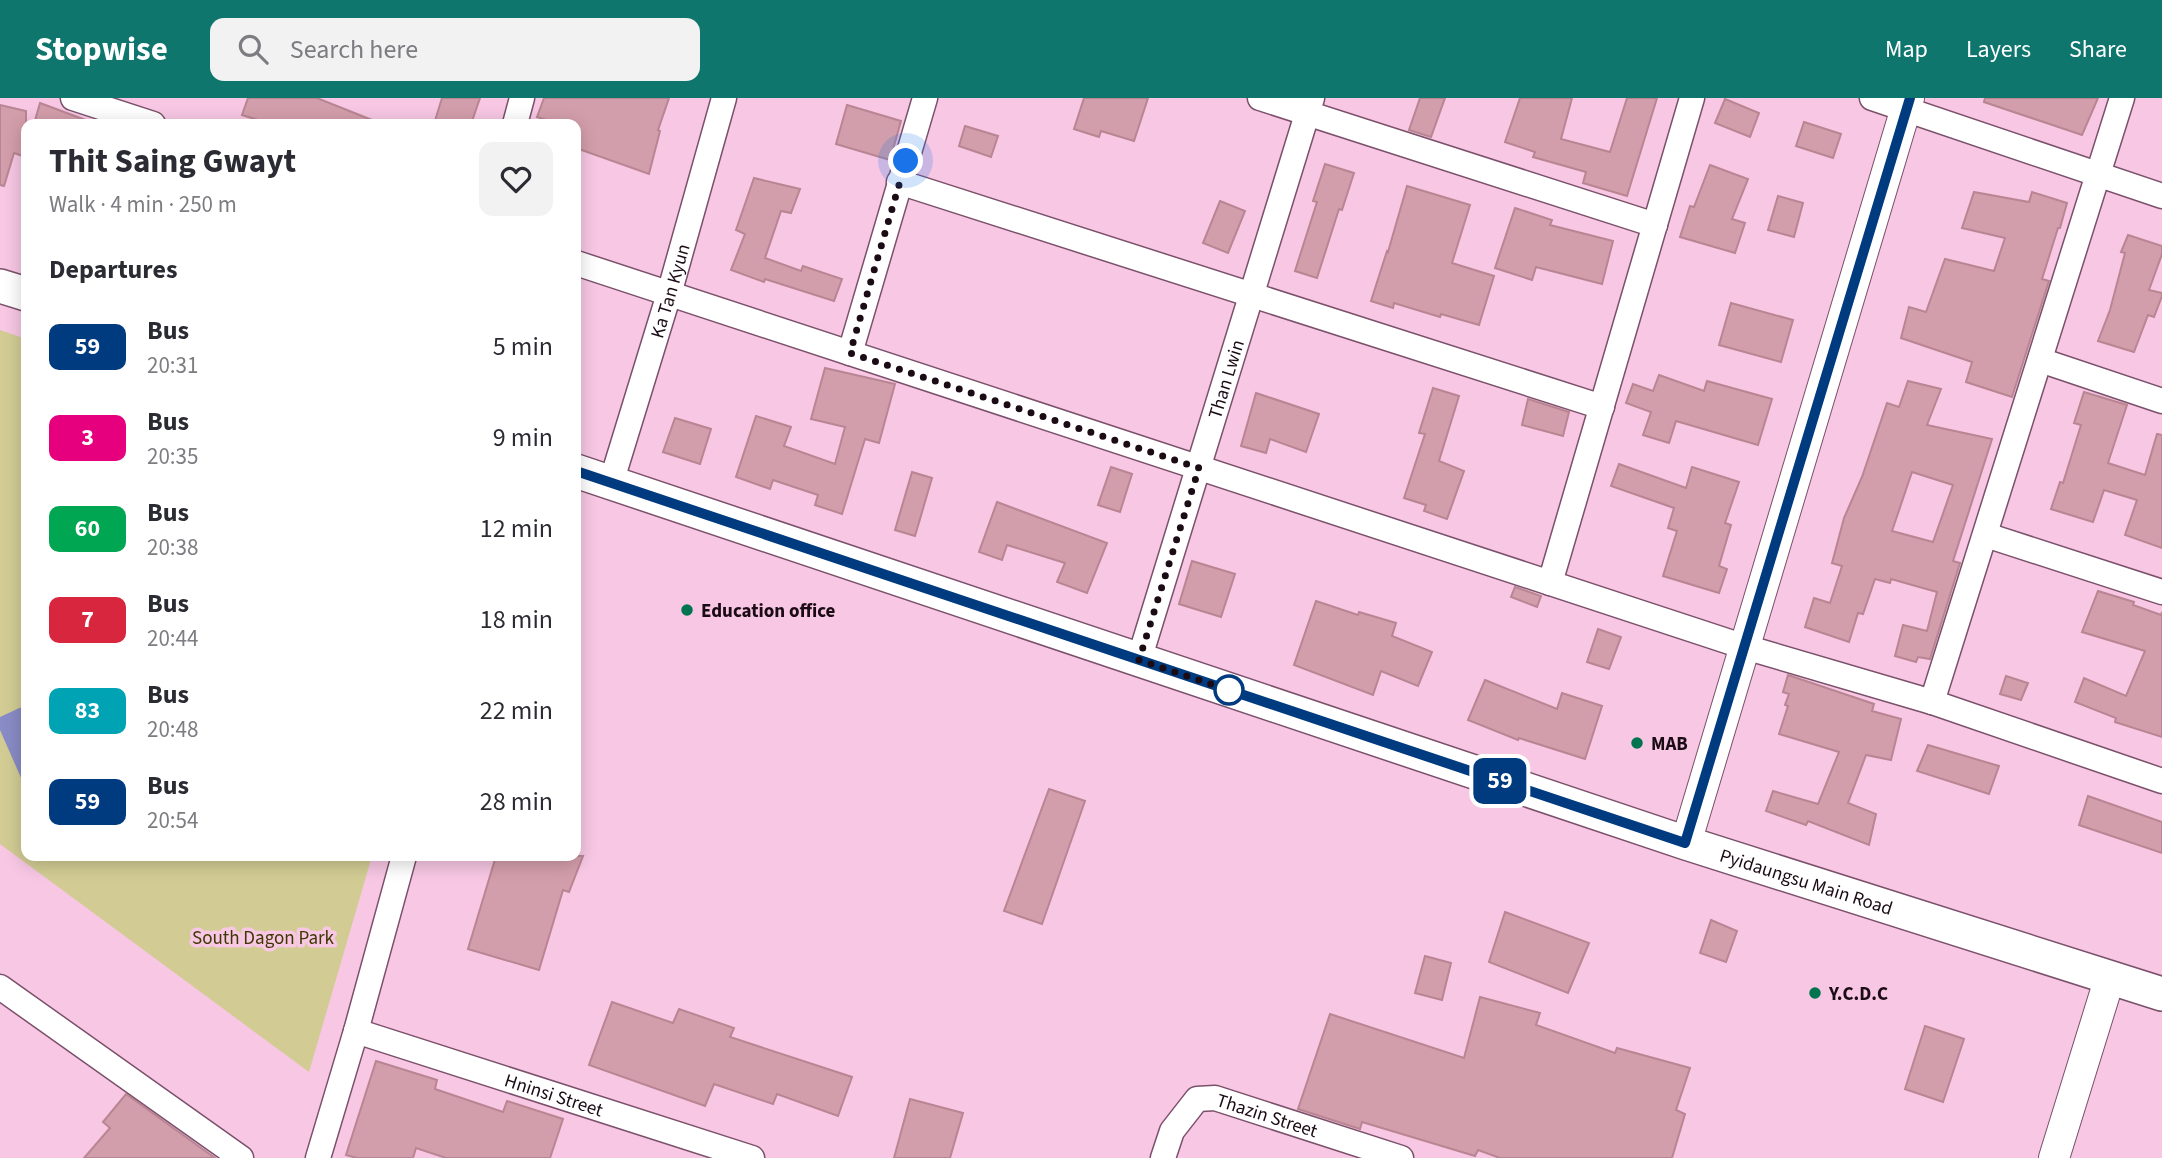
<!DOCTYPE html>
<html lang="en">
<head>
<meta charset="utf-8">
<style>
  :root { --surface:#fff; --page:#f2f2f3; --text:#2b2b33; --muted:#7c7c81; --accent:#0f766e }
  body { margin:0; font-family:"Source Sans 3",sans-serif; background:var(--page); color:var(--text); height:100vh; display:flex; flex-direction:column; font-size:26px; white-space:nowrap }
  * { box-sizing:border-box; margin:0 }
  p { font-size:23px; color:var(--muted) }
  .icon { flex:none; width:38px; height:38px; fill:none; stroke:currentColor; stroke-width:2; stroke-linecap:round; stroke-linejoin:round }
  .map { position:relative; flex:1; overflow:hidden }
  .panel { position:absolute; left:21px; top:21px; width:560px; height:742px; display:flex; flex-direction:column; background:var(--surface); border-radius:14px; box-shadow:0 4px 18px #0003 }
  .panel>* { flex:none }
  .badge { padding:0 14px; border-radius:10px; font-size:24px; line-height:46px }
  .you { position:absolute; width:35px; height:35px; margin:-18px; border:5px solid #fff; border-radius:50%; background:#1a73e8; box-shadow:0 0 0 10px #1a73e833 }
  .map>.badge { position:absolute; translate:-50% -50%; box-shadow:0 0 0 4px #fff }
  h2 { padding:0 28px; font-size:26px; line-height:63px }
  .round { display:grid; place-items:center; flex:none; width:74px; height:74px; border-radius:14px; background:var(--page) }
  .overview { display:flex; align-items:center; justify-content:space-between; height:119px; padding:0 28px }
  h1 { font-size:33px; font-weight:700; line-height:52px }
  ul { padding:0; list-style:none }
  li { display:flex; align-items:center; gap:21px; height:91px; padding:0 28px }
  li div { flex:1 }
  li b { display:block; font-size:26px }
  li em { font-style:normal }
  li .badge { min-width:77px; font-weight:700; text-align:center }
  header { display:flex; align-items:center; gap:42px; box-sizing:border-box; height:98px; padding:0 35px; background:var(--accent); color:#fff }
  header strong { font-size:33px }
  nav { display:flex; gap:38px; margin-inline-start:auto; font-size:24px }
  .search { width:490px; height:63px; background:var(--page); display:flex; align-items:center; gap:18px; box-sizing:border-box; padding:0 24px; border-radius:14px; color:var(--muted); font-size:26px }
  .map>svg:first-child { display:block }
  .green { fill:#d2cc94 }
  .water { fill:#898bc6 }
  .building { fill:#d39eab; stroke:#b98592; stroke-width:2; fill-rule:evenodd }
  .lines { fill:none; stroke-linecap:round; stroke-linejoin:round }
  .minor-casing { stroke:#7a506a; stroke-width:27 }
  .tertiary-casing { stroke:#7a506a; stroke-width:32 }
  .secondary-casing { stroke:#7a506a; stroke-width:36 }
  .minor { stroke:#fff; stroke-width:24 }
  .tertiary { stroke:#fff; stroke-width:30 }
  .secondary { stroke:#fff; stroke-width:33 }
  .line-casing { stroke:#fff; stroke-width:16 }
  .line { stroke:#003b80; stroke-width:10 }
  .walk { stroke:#1b0b15; stroke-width:7; stroke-dasharray:0 12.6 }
  .poi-dot { fill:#00744f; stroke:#f7c7e3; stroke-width:2.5 }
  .stop-dot { fill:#fff; stroke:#003b80; stroke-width:3.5 }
  .labels { text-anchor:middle; stroke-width:7; stroke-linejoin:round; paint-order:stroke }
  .street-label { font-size:19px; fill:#1b0b15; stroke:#f7c7e3 }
  .poi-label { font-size:19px; font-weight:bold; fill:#1b0b15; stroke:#f7c7e3; text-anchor:start }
  .park-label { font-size:19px; fill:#3e3700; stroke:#f7c7e3 }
</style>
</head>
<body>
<header>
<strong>Stopwise</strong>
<div class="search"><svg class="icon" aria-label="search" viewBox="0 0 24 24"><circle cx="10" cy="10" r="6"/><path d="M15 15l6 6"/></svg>Search here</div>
<nav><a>Map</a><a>Layers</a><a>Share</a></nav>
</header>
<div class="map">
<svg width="2162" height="1060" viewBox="0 0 2162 1060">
  <rect width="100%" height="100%" fill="#f7c7e3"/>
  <!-- green -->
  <path class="green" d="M0,232L26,241V758H372L309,974L0,746Z"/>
  <!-- water -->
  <path class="water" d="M26,607V691L0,632V619Z"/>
  <!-- building -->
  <g class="building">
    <path d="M248,0H317L382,26H271L242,17Z"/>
    <path d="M442,0H480L471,26H434Z"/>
    <path d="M544,0H669L658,32L660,33L649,76L576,50V26H559L537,19Z"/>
    <path d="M1084,0H1148L1134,43L1101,33L1099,39L1074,31Z"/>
    <path d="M1420,0H1445L1431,39L1409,32Z"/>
    <path d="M1520,0H1572L1561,41L1610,54L1627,0H1657L1627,98L1583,85L1586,74L1533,59L1535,54L1505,44Z"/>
    <path d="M1985,0H2098L2082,37L1984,4Z"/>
    <path d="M1725,1L1759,15L1750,39L1715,25Z"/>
    <path d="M40,5L91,24V26H34Z"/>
    <path d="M0,7L26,13V59L14,55L4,88L0,87Z"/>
    <path d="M847,7L901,23L890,62L836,46Z"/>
    <path d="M1804,24L1841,36L1833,60L1796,48Z"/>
    <path d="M965,28L998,38L991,59L959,48Z"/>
    <path d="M1325,66L1354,75L1342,112L1339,111L1317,180L1295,173L1317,104L1313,103Z"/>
    <path d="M1710,67L1748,81L1732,121L1745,125L1735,155L1680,139L1690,108L1694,109Z"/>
    <path d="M754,80L800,91L791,115L781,113L765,160L801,173L803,168L842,181L834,203L765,181L764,184L731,172L745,136L736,132Z"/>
    <path d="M1407,88L1470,107L1452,165L1494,178L1479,227L1441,216L1440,219L1394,205L1393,210L1371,203L1387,153L1388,154Z"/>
    <path d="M1974,94L2029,104L2032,94L2067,105L2060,130H2058L2042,181L2049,183L2012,299L1966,284L1972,264L1901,240L1909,209L1926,214L1945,161L1994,173L2005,140L1962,130Z"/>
    <path d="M1778,98L1803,105L1794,139L1768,132Z"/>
    <path d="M1220,103L1245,113L1228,155L1203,145Z"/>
    <path d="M1515,110L1552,122L1550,127L1613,143L1602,186L1536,169L1532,182L1495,170Z"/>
    <path d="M2128,137L2162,148V156L2149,192L2162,195V198L2154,219L2148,217L2134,254L2098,243L2110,212L2125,155L2121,154Z"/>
    <path d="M1731,205L1793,222L1781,264L1719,247Z"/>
    <path d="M825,270L895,286L879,345L865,341L842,416L815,407L818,397L773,382L770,391L736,379L756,318L791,329L784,348L835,366L845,329L811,321Z"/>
    <path d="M1659,277L1704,293L1707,283L1772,301L1758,347L1676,323L1669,345L1643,337L1651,314L1626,305L1633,286L1653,293Z"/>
    <path d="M1908,283L1941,291L1927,327L1992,341L1953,463L1960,465L1930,561L1918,559L1916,564L1895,558L1903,527L1927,533L1937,494L1891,481L1890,485L1875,481L1863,516L1858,515L1849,544L1805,529L1814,500L1830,505L1842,468L1832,465L1844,420L1862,379L1887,305L1899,309ZM1912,374L1953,387L1933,444L1892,433Z"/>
    <path d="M1433,290L1459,298L1439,363L1464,373L1447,421L1424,413L1426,407L1404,400L1425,336L1419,335Z"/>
    <path d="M2084,294L2127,307L2108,365L2145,377L2157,336L2162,337V450L2125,437L2137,402L2104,392L2093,424L2051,411L2060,384L2063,385L2081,327L2074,325Z"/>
    <path d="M1256,295L1319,316L1306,354L1270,341L1266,355L1241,348Z"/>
    <path d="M1528,301L1569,314L1563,338L1522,327Z"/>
    <path d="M675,320L711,331L700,366L663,354Z"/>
    <path d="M1619,366L1686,390L1692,369L1739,384L1725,425L1731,427L1719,468L1727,471L1719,495L1663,478L1677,433L1668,430L1674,410L1611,388Z"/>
    <path d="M1111,369L1132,376L1120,414L1098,407Z"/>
    <path d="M912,374L932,380L915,438L895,432Z"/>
    <path d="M997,404L1107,445L1087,495L1057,484L1065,465L1007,447L1002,462L979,454Z"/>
    <path d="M1192,463L1235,476L1221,519L1179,506Z"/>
    <path d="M1515,489L1541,498L1537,509L1511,499Z"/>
    <path d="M2098,493L2134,504L2133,507L2161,517L2162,514V639L2115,624L2116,620L2075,604L2084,580L2126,598L2145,553L2082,534Z"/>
    <path d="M1316,503L1358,517L1359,514L1396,525L1392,538L1432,554L1418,588L1381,573L1373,597L1294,567Z"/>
    <path d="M1598,531L1621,539L1609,571L1587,564Z"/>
    <path d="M1788,577L1874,606L1872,613L1901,621L1891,662L1866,657L1848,705L1876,716L1869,747L1808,723L1806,727L1766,713L1773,693L1818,706L1839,654L1779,636L1788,608L1785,607L1789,596L1783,594Z"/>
    <path d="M2006,578L2028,585L2021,602L2000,596Z"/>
    <path d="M1485,582L1557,611L1562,595L1602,608L1585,661L1519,640L1518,642L1468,622Z"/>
    <path d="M1928,647L1999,668L1989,696L1917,673Z"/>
    <path d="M1049,691L1085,703L1042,826L1004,813Z"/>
    <path d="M2088,698L2162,724V755L2079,727Z"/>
    <path d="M496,758H583L569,794L563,792L539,872L468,851Z"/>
    <path d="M1505,814L1589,845L1568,895L1489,864Z"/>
    <path d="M1711,822L1737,833L1726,864L1700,855Z"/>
    <path d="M1425,858L1451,865L1442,902L1415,895Z"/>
    <path d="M1480,899L1540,915L1536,927L1615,955L1617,950L1690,970L1676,1012L1685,1016L1672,1060H1500L1478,1052L1475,1058L1362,1024L1360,1031L1298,1011L1330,916L1464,960Z"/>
    <path d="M612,904L673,925L679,911L734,930L730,939L852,979L838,1018L777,996L773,1006L714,986L705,1008L589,967Z"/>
    <path d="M1925,928L1964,941L1943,1004L1905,991Z"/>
    <path d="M376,963L437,982L435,991L503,1014L507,1003L563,1021L550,1060H446L416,1050L413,1060H357L346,1057Z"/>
    <path d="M126,996L215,1060H84L110,1030L103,1024Z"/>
    <path d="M910,1001L963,1015L950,1060H894Z"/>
  </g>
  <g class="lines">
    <defs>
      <g id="minor">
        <path d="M73,0L153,26"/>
        <path d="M1260,0L1655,127"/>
        <path d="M1872,0L2162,98"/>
        <path d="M515,26L522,0"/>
        <path d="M899,84L1602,309"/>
        <path d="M576,165L1745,549L1932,604L2162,683"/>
        <path d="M850,255L925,0"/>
        <path d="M2040,262L2162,303"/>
        <path id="s1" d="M611,385L669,196L724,0"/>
        <path d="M1986,437L2162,494"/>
        <path d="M1550,485L1692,0"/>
        <path id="s2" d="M1139,562L1312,0"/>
        <path d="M1932,604L2122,0"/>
        <path d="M0,889L241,1060"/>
        <path id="s3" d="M356,933L752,1060"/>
        <path d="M318,1060L356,933L404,758"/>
        <path id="s4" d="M1163,1060L1172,1033L1197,1001L1215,1000L1401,1060"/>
      </g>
      <g id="tertiary">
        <path d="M1686,745L1909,0"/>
        <path d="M2054,1060L2110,879"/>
      </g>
      <g id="secondary">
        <path d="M0,188L26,196"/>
        <path id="s5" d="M576,373L1686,745L2162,896"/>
      </g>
    </defs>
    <!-- minor casing -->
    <use href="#minor" class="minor-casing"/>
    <!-- tertiary casing -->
    <use href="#tertiary" class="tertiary-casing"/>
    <!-- secondary casing -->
    <use href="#secondary" class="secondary-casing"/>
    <!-- minor -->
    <use href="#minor" class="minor"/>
    <!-- tertiary -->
    <use href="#tertiary" class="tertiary"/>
    <!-- secondary -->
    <use href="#secondary" class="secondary"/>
  </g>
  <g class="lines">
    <defs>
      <path id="line" d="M576,373L1685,745L1910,0"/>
    </defs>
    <!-- line casing -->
    <use href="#line" class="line-casing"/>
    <!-- line -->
    <use href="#line" class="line"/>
    <!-- walk -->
    <path class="walk" d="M906,63L850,255L1199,370L1139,562L1229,592"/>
  </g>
  <!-- markers -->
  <g class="poi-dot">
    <circle cx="687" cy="512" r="7"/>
    <circle cx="1637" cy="645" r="7"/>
    <circle cx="1815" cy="895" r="7"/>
  </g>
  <circle class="stop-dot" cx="1229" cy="592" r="14"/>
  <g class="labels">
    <!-- street labels -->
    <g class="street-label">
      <text dy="7" stroke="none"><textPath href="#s1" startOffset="201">Ka Tan Kyun</textPath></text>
      <text dy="7" stroke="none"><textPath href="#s2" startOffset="294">Than Lwin</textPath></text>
      <text dy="7" stroke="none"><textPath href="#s5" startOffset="1297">Pyidaungsu Main Road</textPath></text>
      <text dy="7" stroke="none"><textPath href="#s3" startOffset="208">Hninsi Street</textPath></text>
      <text dy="7" stroke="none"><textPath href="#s4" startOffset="142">Thazin Street</textPath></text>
    </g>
    <!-- poi labels -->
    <g class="poi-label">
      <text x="701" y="519">Education office</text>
      <text x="1651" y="652">MAB</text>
      <text x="1829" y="902">Y.C.D.C</text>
    </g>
    <!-- park labels -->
    <g class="park-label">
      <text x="263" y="846">South Dagon Park</text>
    </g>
  </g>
</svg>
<div class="you" style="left:906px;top:63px"></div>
<b class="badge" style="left:1500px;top:683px;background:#003b80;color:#fff">59</b>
<section class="panel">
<div class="overview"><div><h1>Thit Saing Gwayt</h1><p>Walk · 4 min · 250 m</p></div><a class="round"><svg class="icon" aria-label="heart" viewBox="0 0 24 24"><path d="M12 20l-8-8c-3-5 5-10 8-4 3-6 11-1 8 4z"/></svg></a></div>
<h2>Departures</h2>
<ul>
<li><span class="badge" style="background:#003b80;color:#fff">59</span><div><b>Bus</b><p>20:31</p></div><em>5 min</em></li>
<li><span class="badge" style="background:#e6007e;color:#fff">3</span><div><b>Bus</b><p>20:35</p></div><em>9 min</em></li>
<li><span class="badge" style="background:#00a651;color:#fff">60</span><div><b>Bus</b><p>20:38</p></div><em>12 min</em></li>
<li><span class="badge" style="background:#d7263d;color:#fff">7</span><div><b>Bus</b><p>20:44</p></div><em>18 min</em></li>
<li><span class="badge" style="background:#00a3b4;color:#fff">83</span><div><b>Bus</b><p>20:48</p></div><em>22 min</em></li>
<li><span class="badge" style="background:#003b80;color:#fff">59</span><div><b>Bus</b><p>20:54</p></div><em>28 min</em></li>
</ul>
</section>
</div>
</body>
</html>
